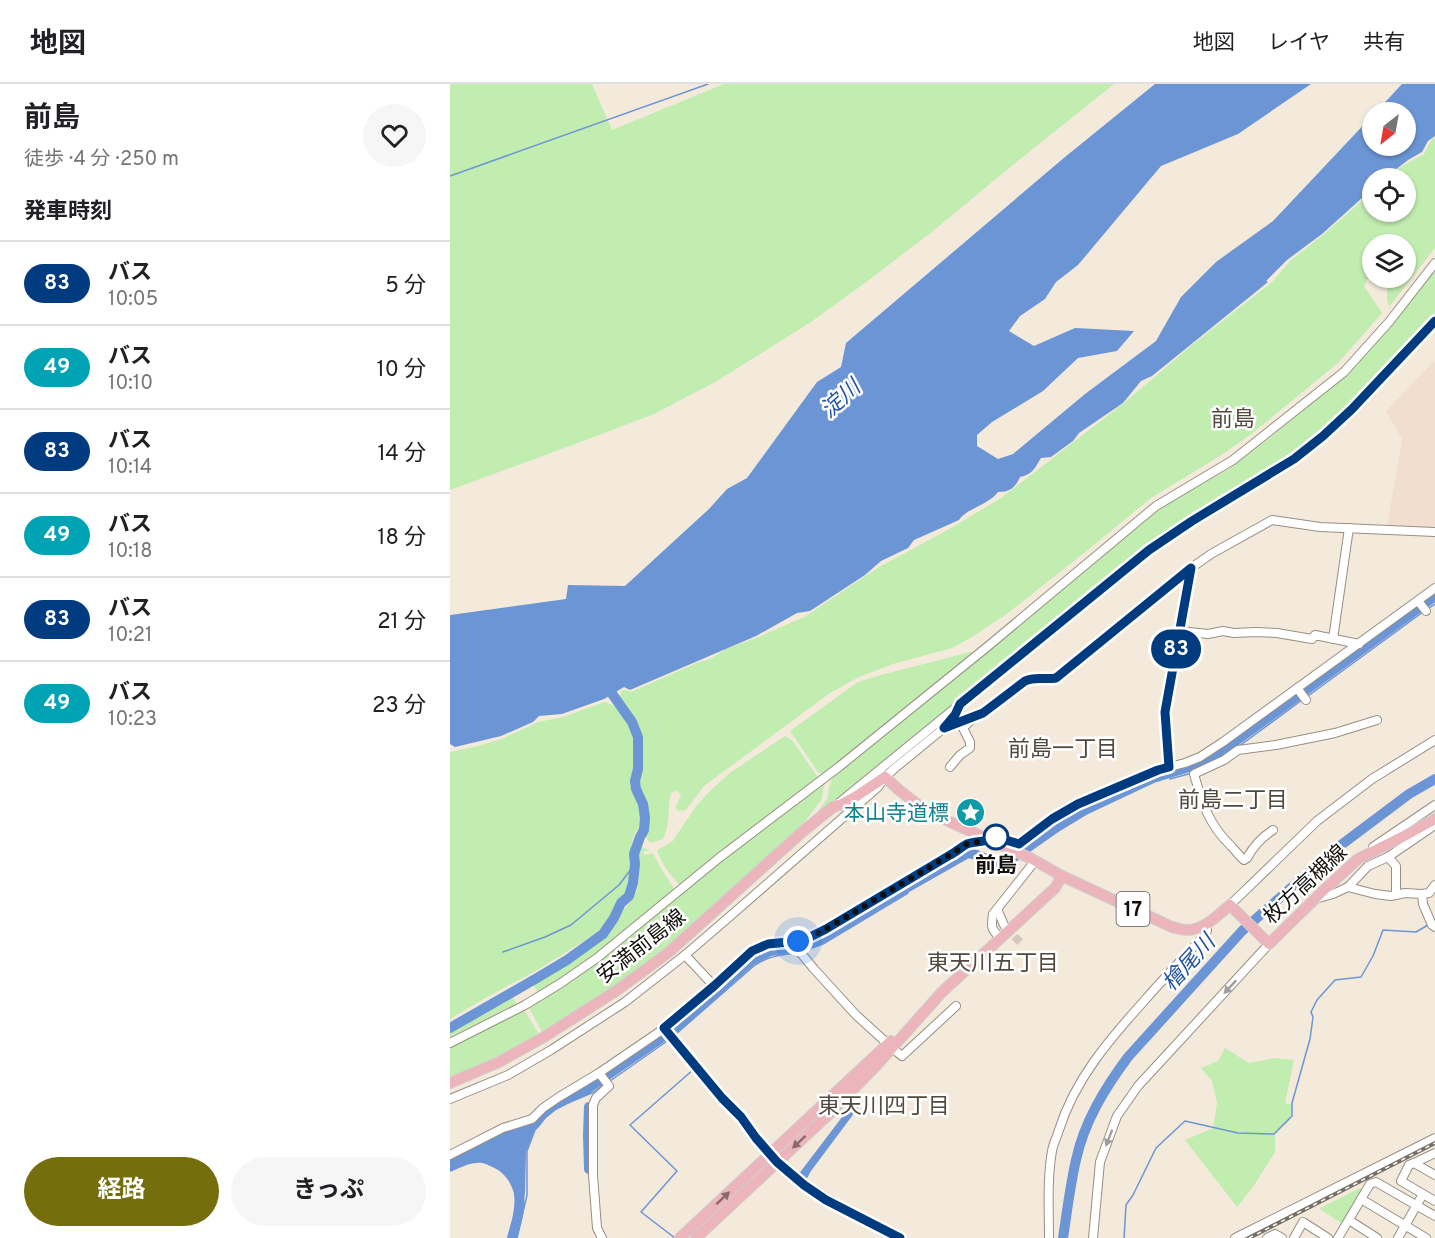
<!DOCTYPE html>
<html lang="ja">
<head>
<meta charset="utf-8">
<style>
  :root { --surface:#fff; --page:#f6f6f6; --text:#202124; --muted:#757577; --line:#e0e0e0; --accent:#766e0d }
  body { margin:0; font-family:Overpass,"Noto Sans JP",sans-serif; background:var(--page); color:var(--text); height:100vh; display:flex; flex-direction:column; font-size:22px; white-space:nowrap }
  * { box-sizing:border-box; margin:0 }
  p { font-size:20px; color:var(--muted) }
  .icon { flex:none; width:33px; height:33px; fill:none; stroke:currentColor; stroke-width:2; stroke-linecap:round; stroke-linejoin:round }
  .map { position:relative; flex:1; overflow:hidden }
  .sheet { display:flex; flex-direction:column; background:var(--surface); width:450px }
  .sheet>* { flex:none }
  .badge { padding:0 12px; border-radius:20px; font-size:21px; line-height:39px }
  .needle { width:39px; rotate:211deg }
  .controls { position:absolute; left:912px; top:18px; display:grid; gap:12px }
  .controls a { display:grid; place-items:center; width:54px; height:54px; border-radius:50%; background:var(--surface); box-shadow:0 2px 4px #0004; font-size:30px }
  .you { position:absolute; width:30px; height:30px; margin:-15px; border:4px solid #fff; border-radius:50%; background:#1a73e8; box-shadow:0 0 0 9px #1a73e833 }
  .map>.badge { position:absolute; translate:-50% -50%; box-shadow:0 0 0 3px #fff }
  h2 { padding:0 24px; font-size:22px; line-height:54px }
  .round { display:grid; place-items:center; flex:none; width:63px; height:63px; border-radius:32px; background:var(--page) }
  .headline { display:flex; align-items:center; justify-content:space-between; height:102px; padding:0 24px }
  h1 { font-size:28px; font-weight:700; line-height:45px }
  .primary-button { display:flex; gap:12px; margin-top:auto; padding:12px 24px }
  .primary-button a { flex:1; height:69px; border-radius:36px; background:var(--accent); color:#fff; font-size:24px; font-weight:700; line-height:69px; text-align:center }
  .primary-button a+a { background:var(--page); color:var(--text) }
  ul { padding:0; list-style:none }
  li { display:flex; align-items:center; gap:18px; height:84px; padding:0 24px; border-top:2px solid var(--line) }
  li div { flex:1 }
  li b { display:block; font-size:22px }
  li em { font-style:normal }
  li .badge { min-width:66px; font-weight:700; text-align:center }
  header { display:flex; align-items:center; gap:36px; box-sizing:border-box; height:84px; padding:0 30px; background:var(--surface); border-bottom:2px solid var(--line) }
  header strong { font-size:28px }
  nav { display:flex; gap:33px; margin-inline-start:auto; font-size:21px }
  main { display:flex; flex:1; min-height:0 }
  .map>svg:first-child { display:block }
  .education { fill:#f1dece }
  .green { fill:#c1edb0 }
  .water { fill:#6c95d6 }
  .lines { fill:none; stroke-linecap:round; stroke-linejoin:round }
  .stream { stroke:#6c95d6; stroke-width:1.5 }
  .river { stroke:#6c95d6; stroke-width:10 }
  .minor-tunnel { stroke:#d2c9bc; stroke-width:8; stroke-dasharray:8 4; stroke-linecap:butt }
  .minor-casing { stroke:#988f83; stroke-width:10 }
  .major-casing { stroke:#d0cfce; stroke-width:12 }
  .minor { stroke:#fff; stroke-width:8 }
  .major { stroke:#ecb5bc; stroke-width:10 }
  .rail-casing { stroke:#756f66; stroke-width:4 }
  .rail { stroke:#fff; stroke-width:1.5; stroke-dasharray:4.5; stroke-linecap:butt }
  .oneway { fill:#a09f9d }
  .oneway2 { fill:#8a6a6c }
  .line-casing { stroke:#fff; stroke-width:14 }
  .line { stroke:#003b80; stroke-width:9 }
  .walk { stroke:#120e0a; stroke-width:6; stroke-dasharray:0 10.8 }
  .stop-dot { fill:#fff; stroke:#003b80; stroke-width:3 }
  .labels { text-anchor:middle; stroke-width:5; stroke-linejoin:round; paint-order:stroke }
  .shield { fill:#fff; stroke:#595654; stroke-width:1.5 }
  .shield-label { font-size:20px; font-weight:bold; fill:#120e0a }
  .culture-label { font-size:21px; fill:#0d838f; stroke:#fff; text-anchor:end }
  .stop-label { font-size:21px; font-weight:bold; fill:#120e0a; stroke:#fff }
  .street-label { font-size:21px; fill:#120e0a; stroke:#fff }
  .water-label { font-size:22px; font-style:italic; fill:#2454a2; stroke:#fff }
  .neighbourhood-label { font-size:22px; fill:#52493e; stroke:#fff }
</style>
</head>
<body>
<header>
<strong>地図</strong>
<nav><a>地図</a><a>レイヤ</a><a>共有</a></nav>
</header>
<main>
<section class="sheet">
<div class="headline"><div><h1>前島</h1><p>徒歩 · 4 分 · 250 m</p></div><a class="round"><svg class="icon" aria-label="heart" viewBox="0 0 24 24"><path d="M12 20l-8-8c-3-5 5-10 8-4 3-6 11-1 8 4z"/></svg></a></div>
<h2>発車時刻</h2>
<ul>
<li><span class="badge" style="background:#003b80;color:#fff">83</span><div><b>バス</b><p>10:05</p></div><em>5 分</em></li>
<li><span class="badge" style="background:#00a3b4;color:#fff">49</span><div><b>バス</b><p>10:10</p></div><em>10 分</em></li>
<li><span class="badge" style="background:#003b80;color:#fff">83</span><div><b>バス</b><p>10:14</p></div><em>14 分</em></li>
<li><span class="badge" style="background:#00a3b4;color:#fff">49</span><div><b>バス</b><p>10:18</p></div><em>18 分</em></li>
<li><span class="badge" style="background:#003b80;color:#fff">83</span><div><b>バス</b><p>10:21</p></div><em>21 分</em></li>
<li><span class="badge" style="background:#00a3b4;color:#fff">49</span><div><b>バス</b><p>10:23</p></div><em>23 分</em></li>
</ul>
<div class="primary-button"><a>経路</a><a>きっぷ</a></div>
</section>
<div class="map">
<svg width="985" height="1154" viewBox="0 0 985 1154">
  <rect width="100%" height="100%" fill="#f4eadc"/>
  <!-- education -->
  <path class="education" d="M985,276V444L937,443L952,355L936,327Z"/>
  <!-- green -->
  <g class="green">
    <path d="M3,0H142L162,46L274,0H664L569,76L483,147L419,196L361,238L267,297L204,330L128,359L0,406V1Z"/>
    <path d="M985,53V164L939,223C935,214 939,203 935,194H956V160H922V187L914,202L932,229L889,278L804,348L773,370L701,414L634,469L558,529L522,553L502,564L443,580L409,593L380,609L254,702L236,726L229,727L225,724L231,711L227,707L221,709C217,727 221,738 213,755L200,759L194,751L199,738L188,697L192,660L189,646L177,626L176,621L170,615L171,607L176,606L181,608L249,578L260,575L276,565L311,552L356,532L429,483L501,444L551,414L674,319L742,261L822,198L840,177L874,150L922,108V128H956V94H938L949,84L974,70L982,55Z"/>
    <path d="M985,185V232L903,321L845,370L728,441L417,690L358,740L377,715L379,704L384,689L718,419L779,385L821,353L883,301Z"/>
    <path d="M520,568L523,569L375,691L368,688L340,647L408,598L431,591Z"/>
    <path d="M154,618C177,623 189,658 186,679C184,689 179,696 182,706C184,713 189,716 192,722C195,728 192,738 191,745L186,747C179,762 181,772 182,787C183,794 181,801 180,808L168,818L153,845L89,885L37,913L0,935V668L28,662L54,654L88,638L113,633Z"/>
    <path d="M335,652L342,656L369,695L230,801C219,790 212,781 207,766L222,758L247,721L261,706L281,688Z"/>
    <path d="M378,694L374,702L372,715L344,752L218,864L174,898L128,927L92,948L78,922L103,909L137,886L201,836L242,799Z"/>
    <path d="M188,762L200,766L192,768L195,771L203,769L212,786L225,806L153,867L88,909L83,900C119,878 152,859 176,823C179,819 184,813 186,808C191,796 188,779 185,767Z"/>
    <path d="M62,912L67,921L0,955V946Z"/>
    <path d="M73,924L89,950L36,978L0,994V962Z"/>
    <path d="M775,964L799,979L824,974L844,976L835,1019L842,1021L840,1036L825,1050V1068L803,1103L787,1123L735,1056L763,1044L767,1019L762,997L751,984L768,977Z"/>
    <path d="M910,1104L912,1106L893,1140L871,1126L870,1124Z"/>
  </g>
  <!-- water -->
  <g class="water">
    <path d="M705,0H861L788,50L711,82L628,181L606,198L595,215L570,232L559,247L584,262L625,244L684,247L667,267L628,274L593,307L542,338L527,351V362L548,375L563,370L635,310L706,257L731,213L766,178L823,137L922,32V62H956V28H926L952,0H985V52L978,57L972,68L958,76L935,94H922V105L872,150L837,176L816,197L818,198L702,292L691,297L673,319L629,349L623,357L601,373L591,374C585,384 582,391 570,393C565,404 560,408 548,408C537,422 517,424 509,436L464,456L458,464L431,477L415,491L360,527L347,529L306,552L180,606L174,603L154,615L112,630L89,632L83,638L51,652L5,663L0,660V531L116,515L118,501L175,502L259,425L277,405L297,394L367,298L391,283L396,259L615,73Z"/>
    <path d="M405,1016L408,1024L361,1087L355,1098L348,1091Z"/>
    <path d="M84,1038L87,1040L76,1068L75,1109L72,1124L67,1123C64,1105 59,1089 40,1082C36,1080 32,1078 27,1079C18,1079 8,1085 0,1088V1075L58,1045Z"/>
  </g>
  <g class="lines">
    <!-- stream -->
    <g class="stream">
      <path d="M0,92L258,0"/>
      <path d="M979,524L985,520"/>
      <path d="M858,612L973,528"/>
      <path d="M788,663L852,616"/>
      <path d="M720,695L742,689"/>
      <path d="M353,867L373,860L458,809"/>
      <path d="M53,868L95,853L121,841L169,801L185,780"/>
      <path d="M226,950L305,881C319,872 330,871 346,869"/>
      <path d="M160,997L220,955"/>
      <path d="M339,1083L350,1091"/>
      <path d="M356,1096L402,1125"/>
      <path d="M67,1154L77,1111V1067L85,1046L95,1033L106,1024L144,1008L153,1001"/>
      <path d="M225,1154L191,1128L227,1087L180,1041L244,985"/>
      <path d="M674,1154L676,1121L683,1111L706,1064L735,1037L788,1049L824,1050L842,1032V1019L860,955L863,933L861,928L867,916L885,896L911,893L923,872L933,846L966,848L978,841"/>
    </g>
    <!-- river -->
    <g class="river">
      <path d="M0,944L87,894L117,876L153,850L164,834L171,819L179,812L183,799L185,780L184,770L190,753L194,746L195,734L193,720L186,705L185,697L188,685V653L182,638L158,604L156,597"/>
      <path d="M139,1023L138,1051L139,1085"/>
      <path d="M76,1046L85,1040L93,1030L103,1022L118,1014L136,1006L223,946L302,876L320,867L358,861L371,855L444,811L518,769C532,771 541,779 554,780L607,743L635,726L703,694L749,680L765,672L985,512"/>
      <path d="M62,1154C66,1140 71,1125 69,1110"/>
      <path d="M613,1154C617,1128 620,1102 626,1076C634,1038 655,1004 678,973L792,847L883,767L959,710L985,695"/>
    </g>
    <!-- minor-tunnel -->
    <path class="minor-tunnel" d="M556,844L571,859"/>
    <defs>
      <g id="minor">
        <path d="M968,517L976,527"/>
        <path d="M730,547L758,550L773,547L784,549L806,548L827,549L862,555L865,551L909,560"/>
        <path d="M883,555L899,444"/>
        <path d="M847,604L856,616"/>
        <path d="M500,683L510,671L520,664V658L513,644L522,635"/>
        <path d="M719,683L715,628L741,484"/>
        <path d="M390,718L699,466L742,437L844,375L873,352L902,325L985,237"/>
        <path d="M823,746C812,753 803,763 797,774L794,776C789,772 785,766 781,762C759,741 752,719 744,690L774,676L788,666L826,661L885,649L927,636"/>
        <path d="M923,763L985,721"/>
        <path d="M938,773L946,782V811"/>
        <path d="M985,801L979,809L972,810L973,820L982,841L985,843"/>
        <path d="M898,803L918,782L938,773L985,741"/>
        <path d="M865,815L883,810L898,803L925,810L941,812L955,809L972,810"/>
        <path d="M780,821L867,737L922,695L985,656"/>
        <path d="M547,825L554,841"/>
        <path d="M550,853C541,846 541,842 543,830L585,777"/>
        <path d="M348,857L350,868L364,885L406,931L438,960"/>
        <path d="M235,871L264,902"/>
        <path d="M215,944L272,1014L291,1033L306,1054L327,1078L354,1101L376,1116L450,1154"/>
        <path d="M0,959L75,921L111,899L147,874L269,774L390,682L537,563L706,422L783,376L894,288L939,238L985,179"/>
        <path d="M442,964L452,972L506,922"/>
        <path d="M149,989L159,1002L146,1014L143,1021V1091L147,1144L152,1154"/>
        <path d="M0,1015L58,991L101,966L175,918L235,871L278,834L428,703L435,693L445,684L494,644L533,629L541,624L575,597C585,592 595,596 606,594L741,484L761,470L822,436L870,443L985,448"/>
        <path d="M0,1071L53,1044L82,1035L93,1024L109,1013L149,989L215,944L264,902L302,867L318,860L348,857L361,853L500,771C506,768 511,763 517,760C527,756 538,760 546,753L569,760L602,735L628,720L708,686L735,679L750,673L773,658L985,504"/>
        <path d="M964,1079L985,1069"/>
        <path d="M973,1110L985,1117"/>
        <path d="M911,1115L976,1154"/>
        <path d="M899,1136L927,1154"/>
        <path d="M599,1154C599,1125 597,1096 602,1067C603,1060 607,1053 609,1046C625,995 659,956 694,917C714,894 735,872 756,850L757,846L756,840"/>
        <path d="M643,1154L650,1078L667,1032L688,1002L819,860"/>
        <path d="M785,1154L985,1054"/>
        <path d="M817,1154L825,1150L832,1154"/>
        <path d="M844,1154L853,1138L878,1154"/>
        <path d="M888,1154L920,1100L926,1098L985,1132"/>
        <path d="M948,1154L973,1110L951,1097L959,1081L964,1079L985,1091"/>
      </g>
      <g id="major">
        <path d="M0,999L49,978L94,953L166,907L218,869L351,749L383,723L392,720L405,713L435,693L449,706L471,723L498,737L582,775L612,792L722,843C727,844 732,846 737,846C754,846 768,831 780,821L819,860L875,805L908,775L958,750L985,735"/>
        <path d="M230,1154L441,957"/>
        <path d="M246,1154L378,1031L426,982L492,908L605,804L612,792"/>
      </g>
    </defs>
    <!-- minor casing -->
    <use href="#minor" class="minor-casing"/>
    <!-- major casing -->
    <use href="#major" class="major-casing"/>
    <!-- minor -->
    <use href="#minor" class="minor"/>
    <!-- major -->
    <use href="#major" class="major"/>
    <defs>
      <path id="rail" d="M799,1154L985,1059"/>
    </defs>
    <!-- rail casing -->
    <use href="#rail" class="rail-casing"/>
    <!-- rail -->
    <use href="#rail" class="rail"/>
  </g>
  <!-- one-way arrows -->
  <defs><path id="oneway-solid" d="M-6-.8H1V-3.2L6.5 0L1 3.2V.8H-6Z" transform="scale(1.5)"/></defs>
  <g class="oneway">
    <use href="#oneway-solid" transform="translate(780 903) rotate(133)"/>
    <use href="#oneway-solid" transform="translate(659 1054) rotate(111)"/>
  </g>
  <g class="oneway2">
    <use href="#oneway-solid" transform="translate(349 1058) rotate(137)"/>
    <use href="#oneway-solid" transform="translate(273 1114) rotate(-43)"/>
  </g>
  <g class="lines">
    <defs>
      <path id="line" d="M450,1154L376,1116L354,1101L327,1078L306,1054L291,1033L272,1014L214,944L264,902L302,867L318,860L348,857L362,852L376,845L500,771C506,768 511,763 517,760C527,756 538,759 546,753L569,760L602,735L628,720L708,686L719,683L715,628L741,484L606,594C595,596 585,592 575,597L533,629L494,644L505,631L510,620L699,466L742,437L844,375L873,352L902,325L985,237"/>
    </defs>
    <!-- line casing -->
    <use href="#line" class="line-casing"/>
    <!-- line -->
    <use href="#line" class="line"/>
    <!-- walk -->
    <path class="walk" d="M348,857L362,852L376,845L500,771C506,768 511,763 517,760C527,757 539,759 546,753"/>
  </g>
  <!-- icons -->
  <defs>
    <symbol id="sight-disc" viewBox="-11 -11 22 22"><circle r="9.5" fill="#0f9aa8" stroke="#fff"/><path d="M0-6L1.8-2.2L6-1.7L2.9 1.2L3.7 5.4L0 3.3L-3.7 5.4L-2.9 1.2L-6-1.7L-1.8-2.2Z" fill="#fff"/></symbol>
  </defs>
  <g fill-rule="evenodd">
    <use href="#sight-disc" x="504" y="712" width="33" height="33"/>
  </g>
  <!-- markers -->
  <circle class="stop-dot" cx="546" cy="753" r="12"/>
  <g class="labels">
    <!-- shield labels -->
    <rect class="shield" x="666.5" y="808" width="33" height="34" rx="4.5"/>
    <g class="shield-label">
      <text x="683" y="832">17</text>
    </g>
    <!-- culture labels -->
    <g class="culture-label">
      <text x="499" y="736">本山寺道標</text>
    </g>
    <!-- stop labels -->
    <g class="stop-label">
      <text x="546" y="788">前島</text>
    </g>
    <!-- street labels -->
    <g class="street-label">
      <text transform="translate(855 800) rotate(-43)" y="7">枚方高槻線</text>
      <text transform="translate(191 862) rotate(-38)" y="7">安満前島線</text>
    </g>
    <!-- water labels -->
    <g class="water-label">
      <text transform="translate(390 314) rotate(-42)" y="8">淀川</text>
      <text transform="translate(738 878) rotate(-48)" y="8">檜尾川</text>
    </g>
    <!-- neighbourhood labels -->
    <g class="neighbourhood-label">
      <text x="783" y="342">前島</text>
      <text x="613" y="672">前島一丁目</text>
      <text x="783" y="723">前島二丁目</text>
      <text x="543" y="886">東天川五丁目</text>
      <text x="434" y="1029">東天川四丁目</text>
    </g>
  </g>
</svg>
<div class="controls">
<a><svg class="needle" viewBox="-14 -14 28 28"><path d="M0-13l5 13h-10z" fill="#e53935"/><path d="M0 13l5-13h-10z" fill="#757577"/></svg></a>
<a><svg class="icon" aria-label="locate" viewBox="0 0 24 24"><circle cx="12" cy="12" r="6"/><path d="M12 2v4M12 18v4M2 12h4M18 12h4"/></svg></a>
<a><svg class="icon" aria-label="layers" viewBox="0 0 24 24"><path d="M12 4l9 5-9 5-9-5zM3 14l9 5 9-5"/></svg></a>
</div>
<div class="you" style="left:348px;top:857px"></div>
<b class="badge" style="left:726px;top:565px;background:#003b80;color:#fff">83</b>
</div>
</main>
</body>
</html>
